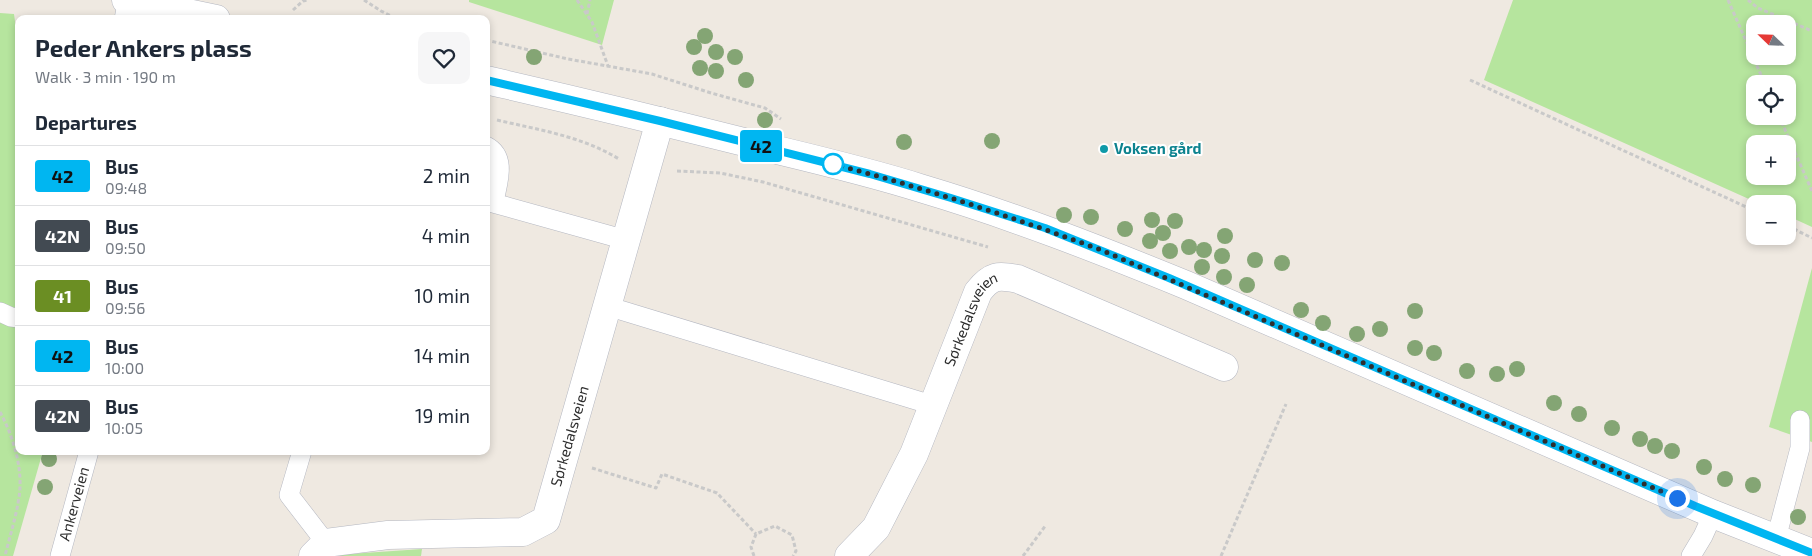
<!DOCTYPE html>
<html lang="en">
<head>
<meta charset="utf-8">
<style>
  :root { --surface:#fff; --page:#f6f6f7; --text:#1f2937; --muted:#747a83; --line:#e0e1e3 }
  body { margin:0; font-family:"Exo 2",sans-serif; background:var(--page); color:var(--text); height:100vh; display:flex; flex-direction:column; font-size:19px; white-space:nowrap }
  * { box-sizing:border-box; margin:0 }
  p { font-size:16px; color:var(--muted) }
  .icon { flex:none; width:28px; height:28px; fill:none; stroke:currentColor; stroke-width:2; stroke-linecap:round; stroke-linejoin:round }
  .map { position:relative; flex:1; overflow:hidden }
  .sheet { position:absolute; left:15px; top:15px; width:475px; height:440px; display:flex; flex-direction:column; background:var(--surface); border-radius:10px; box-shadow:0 2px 8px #0003 }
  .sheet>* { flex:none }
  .badge { padding:0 10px; border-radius:4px; font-size:18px; line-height:32px }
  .needle { width:32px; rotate:293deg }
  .controls { position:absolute; left:1746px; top:15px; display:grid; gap:10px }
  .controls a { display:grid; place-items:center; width:50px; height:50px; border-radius:10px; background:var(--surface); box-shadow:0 2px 8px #0003; font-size:25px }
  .you { position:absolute; width:25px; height:25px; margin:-12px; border:4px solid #fff; border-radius:50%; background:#1a73e8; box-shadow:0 0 0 8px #1a73e833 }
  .map>.badge { position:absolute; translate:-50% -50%; box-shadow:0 0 0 2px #fff }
  h2 { padding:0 20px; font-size:19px; line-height:45px }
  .round { display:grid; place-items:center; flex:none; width:52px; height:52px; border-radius:10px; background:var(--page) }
  .overview { display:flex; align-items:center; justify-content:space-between; height:85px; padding:0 20px }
  h1 { font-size:24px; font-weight:700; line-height:38px }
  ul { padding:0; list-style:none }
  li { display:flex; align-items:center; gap:15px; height:60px; padding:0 20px; border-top:1px solid var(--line) }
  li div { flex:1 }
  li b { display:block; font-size:19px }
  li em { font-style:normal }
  li .badge { min-width:55px; font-weight:700; text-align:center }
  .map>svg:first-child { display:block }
  .green { fill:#b6e59e; fill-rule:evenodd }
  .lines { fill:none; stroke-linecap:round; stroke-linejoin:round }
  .lane-casing { stroke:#b4b7c1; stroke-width:20 }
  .street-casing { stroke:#b4b7c1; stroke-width:29 }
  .secondary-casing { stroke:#b4b7c1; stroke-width:29 }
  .path { stroke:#c9c9c9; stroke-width:3; stroke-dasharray:4 2.5; stroke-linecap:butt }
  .lane { stroke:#fff; stroke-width:19 }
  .street { stroke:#fff; stroke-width:28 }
  .secondary { stroke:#fff; stroke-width:28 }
  .tree { fill:#84a574 }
  .line-casing { stroke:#fff; stroke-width:11 }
  .line { stroke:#00b6f1; stroke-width:8 }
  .walk { stroke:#2e2e2e; stroke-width:5; stroke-dasharray:0 9 }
  .culture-dot { fill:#0f9aa8; stroke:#fff; stroke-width:2 }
  .stop-dot { fill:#fff; stroke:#00b6f1; stroke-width:2.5 }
  .labels { text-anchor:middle; stroke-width:4; stroke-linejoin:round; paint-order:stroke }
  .culture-label { font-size:15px; font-weight:bold; fill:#0d838f; stroke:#fff; text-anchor:start }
  .street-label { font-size:15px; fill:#2e2e2e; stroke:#fff }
</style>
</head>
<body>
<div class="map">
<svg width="1812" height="556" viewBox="0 0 1812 556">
  <rect width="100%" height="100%" fill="#efe9e1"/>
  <!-- green -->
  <g class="green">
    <path d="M469,0H614L602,45L469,2Z"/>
    <path d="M1513,0H1812V227L1788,216V204H1760L1484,80ZM1755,24H1788V56H1755ZM1755,84H1788V116H1755ZM1755,144H1788V176H1755Z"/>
    <path d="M0,13L14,14L19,51L17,120H19V451H43L13,556H0Z"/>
    <path d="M1812,268V442L1769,427Z"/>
    <path d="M422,549L421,556H334L335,555Z"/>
  </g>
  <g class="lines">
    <defs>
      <g id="lane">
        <path d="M124,19L128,0"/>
        <path d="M486,146C508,157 497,184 494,202"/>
        <path d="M486,201L626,240"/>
        <path d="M607,306L932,405"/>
        <path d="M0,312L11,317L19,318"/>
        <path d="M302,451L289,495L326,543"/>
        <path d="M1776,539L1800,448V420"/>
        <path id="s1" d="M60,556L89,451"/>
        <path d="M1691,556L1703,536L1713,514"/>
      </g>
      <g id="street">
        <path id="s2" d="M313,556L326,543L388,535L523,532L546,520L660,121"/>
        <path id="s3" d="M849,556L876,528L914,454L978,292C991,275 998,275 1018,279L1224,367"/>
      </g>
      <g id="secondary">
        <path d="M126,0L216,19"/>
        <path d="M486,80C574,100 661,121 748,143C805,157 863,170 920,188C1011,215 1098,249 1186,285L1713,514L1812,553"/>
      </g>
    </defs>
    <!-- lane casing -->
    <use href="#lane" class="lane-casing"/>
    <!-- street casing -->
    <use href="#street" class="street-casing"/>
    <!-- secondary casing -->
    <use href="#secondary" class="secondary-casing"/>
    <!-- path -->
    <g class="path">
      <path d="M364,0L381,11L397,19"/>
      <path d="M577,0L592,22L608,66"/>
      <path d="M1728,0L1765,84"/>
      <path d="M1748,0L1758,8L1812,31"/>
      <path d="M293,10L303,1L308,0"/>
      <path d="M587,14L590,0"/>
      <path d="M486,40L568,59L652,74L711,93L765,108L781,119"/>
      <path d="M1470,80L1755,211"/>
      <path d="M1779,116L1812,191"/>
      <path d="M497,120C539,130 581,136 619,159"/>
      <path d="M677,171L720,173L763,182L988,247"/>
      <path d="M1788,226L1812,238"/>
      <path d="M0,412C12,434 21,462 20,487C19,508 10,535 5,556"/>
      <path d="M592,468L656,488L662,474L717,493L756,534"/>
      <path d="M754,556L751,547L756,534L775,526L792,535L796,551L793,556"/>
      <path d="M1023,556L1046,525"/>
      <path d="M1221,556L1286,404"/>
    </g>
    <!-- lane -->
    <use href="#lane" class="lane"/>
    <!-- street -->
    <use href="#street" class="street"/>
    <!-- secondary -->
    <use href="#secondary" class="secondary"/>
  </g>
  <!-- trees -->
  <g class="tree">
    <circle cx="705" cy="36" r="8"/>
    <circle cx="694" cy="47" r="8"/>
    <circle cx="716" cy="52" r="8"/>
    <circle cx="534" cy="57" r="8"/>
    <circle cx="735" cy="57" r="8"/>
    <circle cx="700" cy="68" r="8"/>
    <circle cx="716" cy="71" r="8"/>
    <circle cx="746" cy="80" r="8"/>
    <circle cx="765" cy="120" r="8"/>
    <circle cx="992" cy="141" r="8"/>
    <circle cx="904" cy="142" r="8"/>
    <circle cx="1064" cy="215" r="8"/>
    <circle cx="1091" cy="217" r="8"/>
    <circle cx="1152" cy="220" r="8"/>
    <circle cx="1175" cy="221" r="8"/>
    <circle cx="1125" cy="229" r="8"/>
    <circle cx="1163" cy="233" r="8"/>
    <circle cx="1225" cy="236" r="8"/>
    <circle cx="1150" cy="241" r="8"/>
    <circle cx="1189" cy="247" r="8"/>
    <circle cx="1204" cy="250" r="8"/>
    <circle cx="1170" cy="251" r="8"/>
    <circle cx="1222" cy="256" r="8"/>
    <circle cx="1255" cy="260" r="8"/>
    <circle cx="1282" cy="263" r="8"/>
    <circle cx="1202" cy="267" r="8"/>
    <circle cx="1224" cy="277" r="8"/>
    <circle cx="1247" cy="285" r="8"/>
    <circle cx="1301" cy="310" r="8"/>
    <circle cx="1415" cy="311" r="8"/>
    <circle cx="1323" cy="323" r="8"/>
    <circle cx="1380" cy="329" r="8"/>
    <circle cx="1357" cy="334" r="8"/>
    <circle cx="1415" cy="348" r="8"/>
    <circle cx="1434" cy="353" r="8"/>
    <circle cx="1517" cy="369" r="8"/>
    <circle cx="1467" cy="371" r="8"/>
    <circle cx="1497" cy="374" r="8"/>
    <circle cx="1554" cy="403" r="8"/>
    <circle cx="1579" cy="414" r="8"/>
    <circle cx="1612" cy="428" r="8"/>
    <circle cx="1640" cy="439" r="8"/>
    <circle cx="1655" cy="446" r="8"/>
    <circle cx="1672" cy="451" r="8"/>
    <circle cx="49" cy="459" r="8"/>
    <circle cx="1704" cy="467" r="8"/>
    <circle cx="1725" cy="479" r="8"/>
    <circle cx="1753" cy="485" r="8"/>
    <circle cx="45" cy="487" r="8"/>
    <circle cx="1798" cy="517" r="8"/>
  </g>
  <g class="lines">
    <defs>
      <path id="line" d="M486,80L660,121L870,174L951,198L1045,228L1169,278L1695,506L1812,553"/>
    </defs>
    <!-- line casing -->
    <use href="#line" class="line-casing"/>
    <!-- line -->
    <use href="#line" class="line"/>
    <!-- walk -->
    <path class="walk" d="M833,164C924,188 1013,217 1101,250L1677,498"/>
  </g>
  <!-- markers -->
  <circle class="culture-dot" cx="1104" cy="149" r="5"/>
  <circle class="stop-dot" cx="833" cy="164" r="10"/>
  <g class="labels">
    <!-- culture labels -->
    <g class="culture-label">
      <text x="1114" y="154">Voksen gård</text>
    </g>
    <!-- street labels -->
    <g class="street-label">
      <text dy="5" stroke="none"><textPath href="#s3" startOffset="269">Sørkedalsveien</textPath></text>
      <text dy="5" stroke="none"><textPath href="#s2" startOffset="329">Sørkedalsveien</textPath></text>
      <text dy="5" stroke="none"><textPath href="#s1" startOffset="54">Ankerveien</textPath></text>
    </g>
  </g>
</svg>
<div class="controls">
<a><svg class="needle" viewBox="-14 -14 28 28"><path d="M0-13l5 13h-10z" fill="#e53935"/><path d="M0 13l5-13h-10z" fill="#747a83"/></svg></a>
<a><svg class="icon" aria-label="locate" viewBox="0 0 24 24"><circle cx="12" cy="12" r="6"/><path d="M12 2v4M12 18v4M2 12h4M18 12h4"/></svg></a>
<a>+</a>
<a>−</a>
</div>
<div class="you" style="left:1677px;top:498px"></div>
<b class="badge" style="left:761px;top:146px;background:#00b6f1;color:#111">42</b>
<section class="sheet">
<div class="overview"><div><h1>Peder Ankers plass</h1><p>Walk · 3 min · 190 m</p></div><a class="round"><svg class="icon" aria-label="heart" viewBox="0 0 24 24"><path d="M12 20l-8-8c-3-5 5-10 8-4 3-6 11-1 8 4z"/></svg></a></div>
<h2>Departures</h2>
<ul>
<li><span class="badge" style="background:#00b6f1;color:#111">42</span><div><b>Bus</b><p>09:48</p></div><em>2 min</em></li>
<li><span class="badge" style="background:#424a52;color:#fff">42N</span><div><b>Bus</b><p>09:50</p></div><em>4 min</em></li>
<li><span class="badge" style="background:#6b8e23;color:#fff">41</span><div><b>Bus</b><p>09:56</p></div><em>10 min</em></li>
<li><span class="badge" style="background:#00b6f1;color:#111">42</span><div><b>Bus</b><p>10:00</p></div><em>14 min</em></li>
<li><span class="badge" style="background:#424a52;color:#fff">42N</span><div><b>Bus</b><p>10:05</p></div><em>19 min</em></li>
</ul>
</section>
</div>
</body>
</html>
